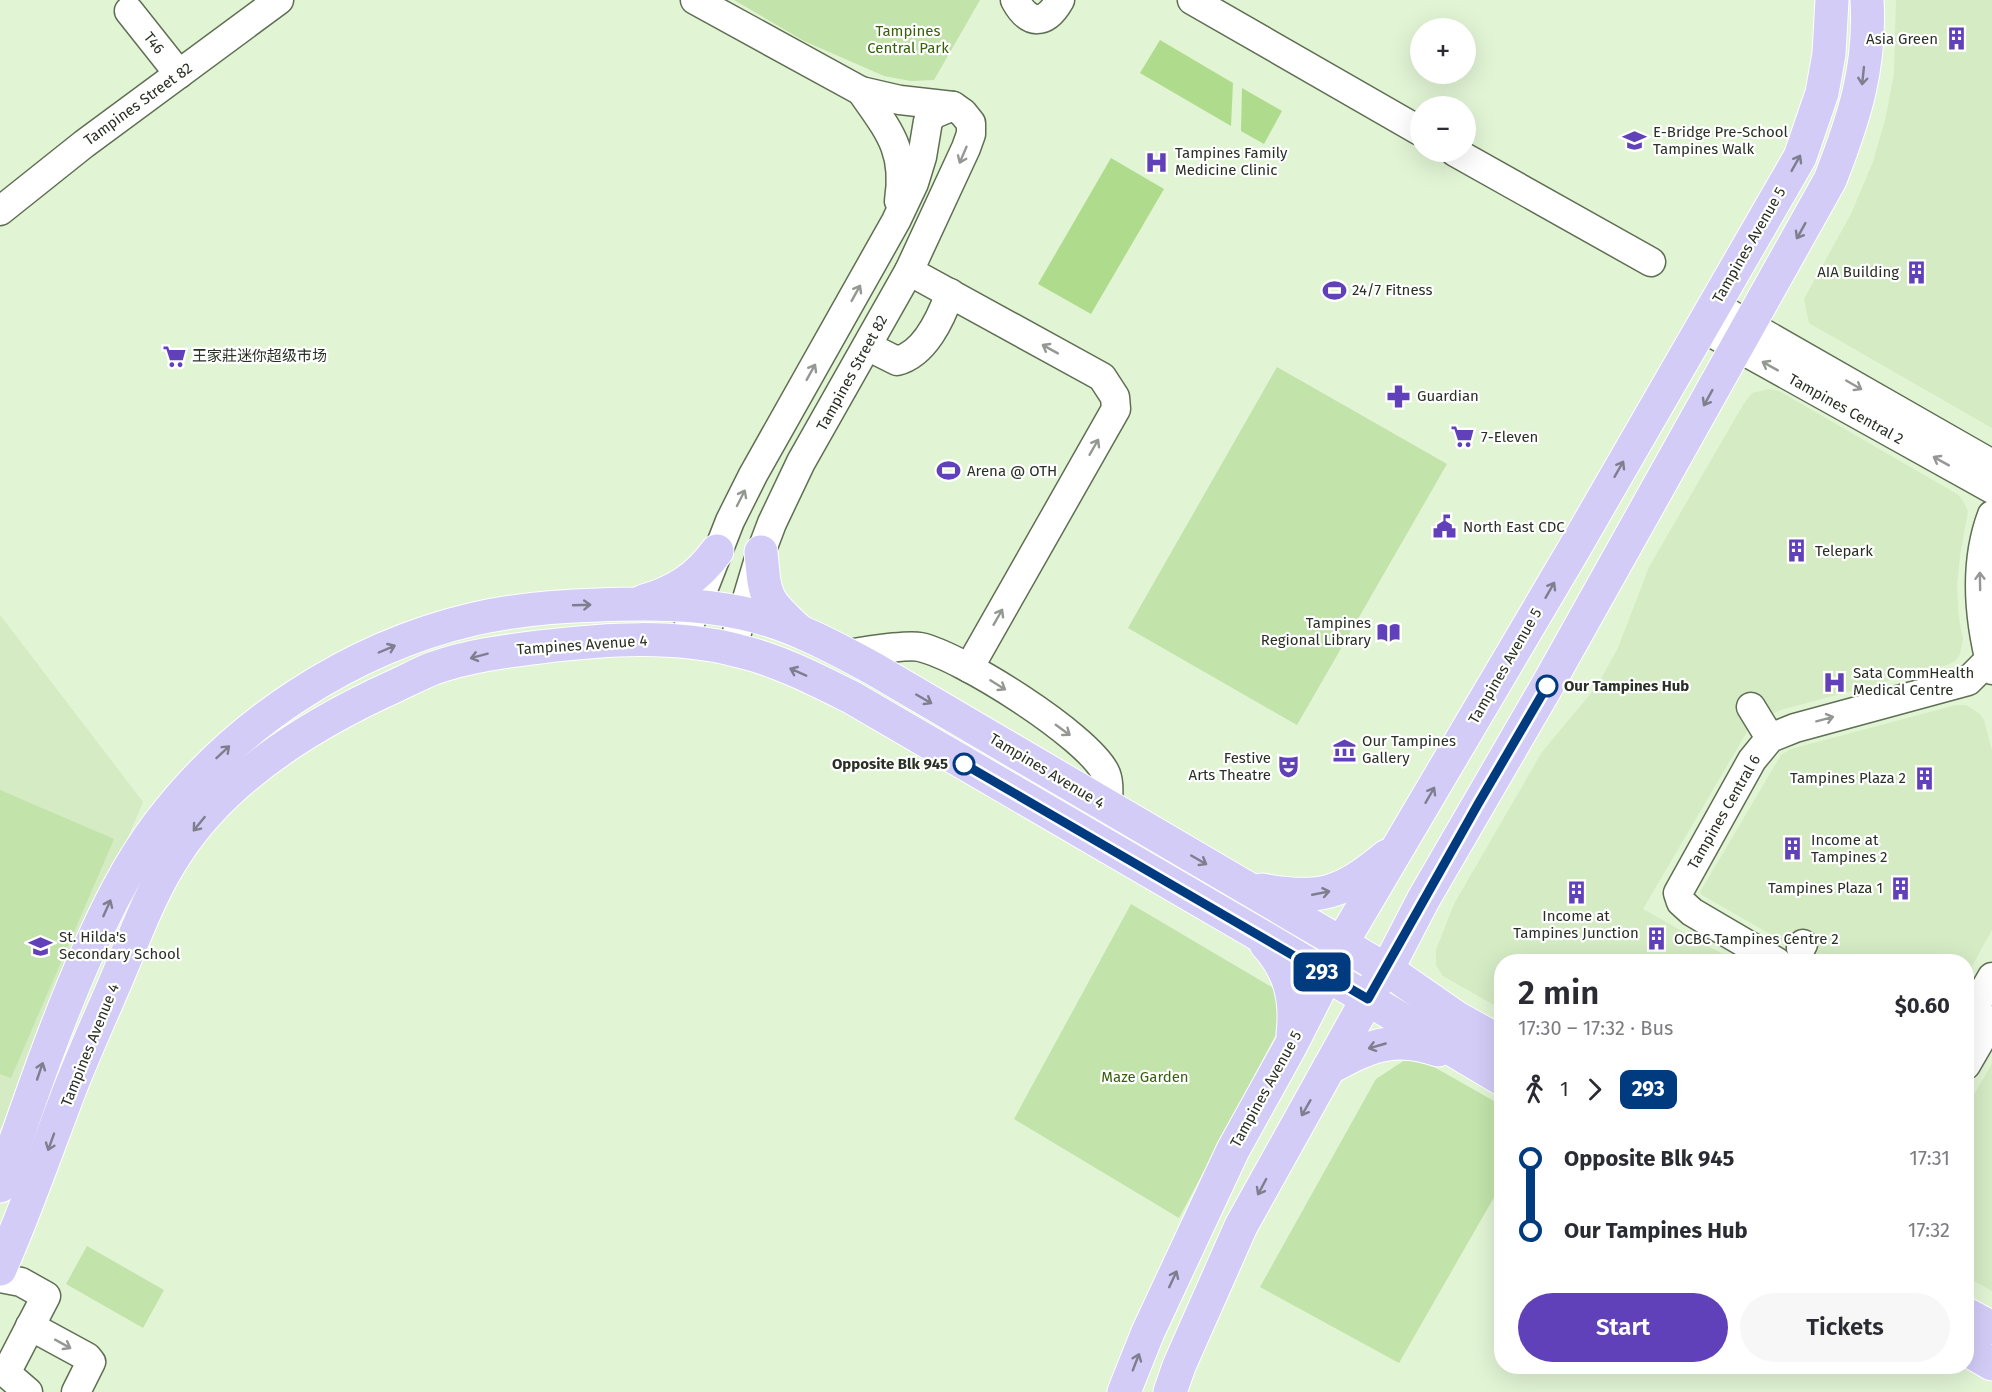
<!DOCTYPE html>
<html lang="en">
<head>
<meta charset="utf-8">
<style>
  :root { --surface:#fff; --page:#f7f7f7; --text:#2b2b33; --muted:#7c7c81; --accent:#6041b9 }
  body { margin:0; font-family:"Fira Sans","Noto Sans SC",sans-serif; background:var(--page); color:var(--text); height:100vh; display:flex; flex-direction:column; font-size:22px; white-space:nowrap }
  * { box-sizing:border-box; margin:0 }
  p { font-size:20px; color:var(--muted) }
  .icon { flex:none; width:33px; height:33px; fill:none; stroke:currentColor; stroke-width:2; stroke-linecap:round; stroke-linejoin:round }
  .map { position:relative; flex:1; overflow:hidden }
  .drawer { position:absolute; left:1494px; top:954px; width:480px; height:420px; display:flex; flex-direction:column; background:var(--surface); border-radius:24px; box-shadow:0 6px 24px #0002 }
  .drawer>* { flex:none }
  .badge { padding:0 12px; border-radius:9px; font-size:21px; line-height:39px }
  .controls { position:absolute; left:1410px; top:18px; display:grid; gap:12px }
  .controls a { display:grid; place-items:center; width:66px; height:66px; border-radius:50%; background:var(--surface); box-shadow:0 6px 24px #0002; font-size:30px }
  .map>.badge { position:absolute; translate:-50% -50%; box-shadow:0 0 0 3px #fff }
  .legs { display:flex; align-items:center; gap:9px; height:66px; padding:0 24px; font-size:20px }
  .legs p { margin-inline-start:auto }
  .head { display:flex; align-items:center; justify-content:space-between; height:102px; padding:0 24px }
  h1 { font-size:33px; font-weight:600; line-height:45px }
  .action { display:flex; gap:12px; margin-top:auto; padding:12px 24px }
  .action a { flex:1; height:69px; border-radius:36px; background:var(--accent); color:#fff; font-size:24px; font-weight:600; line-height:69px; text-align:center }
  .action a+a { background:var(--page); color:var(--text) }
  ul { padding:0 24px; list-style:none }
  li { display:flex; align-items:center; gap:21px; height:72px; font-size:22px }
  li i { display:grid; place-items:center; width:9px; height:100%; margin:0 8px; background:currentColor }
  li i::after { content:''; width:15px; height:15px; margin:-8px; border:4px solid; border-radius:50%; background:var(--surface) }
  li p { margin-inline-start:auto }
  li:first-child i { background:linear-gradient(#0000 50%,currentColor 0) }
  li:last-child i { background:linear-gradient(currentColor 50%,#0000 0) }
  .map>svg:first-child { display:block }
  .built { fill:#d4ebc4 }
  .green { fill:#c2e3aa }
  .water { fill:#afdc8c }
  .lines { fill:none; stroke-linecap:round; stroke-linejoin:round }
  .minor-casing { stroke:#5f6f53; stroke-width:31 }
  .major-casing { stroke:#fff; stroke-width:35 }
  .minor { stroke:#fff; stroke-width:28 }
  .major { stroke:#d2ccf7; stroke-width:33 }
  .oneway { stroke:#7e7e8e }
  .oneway2 { stroke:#949892 }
  .line-1-casing { stroke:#fff; stroke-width:14 }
  .line-1 { stroke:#003b80; stroke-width:9 }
  .stop-1-dot { fill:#fff; stroke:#003b80; stroke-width:3 }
  .labels { text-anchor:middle; stroke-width:4.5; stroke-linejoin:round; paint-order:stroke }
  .park-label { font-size:15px; fill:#39600c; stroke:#fff }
  .poi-label { font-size:15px; fill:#293024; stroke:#fff; text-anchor:start }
  .street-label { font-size:15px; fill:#293024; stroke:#fff }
  .stop-label { font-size:15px; font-weight:bold; fill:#293024; stroke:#fff; text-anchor:start }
</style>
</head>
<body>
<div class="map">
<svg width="1992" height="1392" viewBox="0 0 1992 1392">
  <rect width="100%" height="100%" fill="#e1f4d4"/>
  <!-- built -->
  <g class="built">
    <path d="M1896,0H1992V428L1809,323L1804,299L1851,214L1873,162L1886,116L1894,74Z"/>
    <path d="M1769,389L1779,391L1957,494L1962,499L1968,511L1960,556L1957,586L1959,619L1963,638L1960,654L1955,661L1947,665L1781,710L1760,719L1748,730L1643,909L1735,961L1502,962L1501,1009L1443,976L1436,965V950L1454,904L1542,752L1597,686L1618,648L1649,567L1743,405L1752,393Z"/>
    <path d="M0,615L143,802L17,1097L0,1130Z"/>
    <path d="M1956,705H1966L1980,714L1984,720L1992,751V930L1967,975L1966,962L1817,961L1702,895L1700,892L1781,755L1791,749Z"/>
    <path d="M1992,1064V1291L1967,1277L1966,1108Z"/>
  </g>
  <!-- green -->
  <g class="green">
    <path d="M734,0H980L934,80L911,81L884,76L804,41Z"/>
    <path d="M1277,367L1447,464L1297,725L1128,628Z"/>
    <path d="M0,790L114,839L11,1078L0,1074Z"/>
    <path d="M1131,904L1275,989L1282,1023L1179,1218L1014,1119Z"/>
    <path d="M1405,1060L1427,1063L1501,1105V1185L1399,1363L1260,1287L1376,1079Z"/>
    <path d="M87,1246L164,1290L143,1328L66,1284Z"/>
  </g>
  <!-- water -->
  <g class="water">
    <path d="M1160,40L1233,83L1231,126L1140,73Z"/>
    <path d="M1242,88L1282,111L1264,144L1241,131Z"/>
    <path d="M1111,158L1164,189L1091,314L1038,284Z"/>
  </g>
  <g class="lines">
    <defs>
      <g id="minor">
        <path d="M695,0L861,91L900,100L953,106L963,113L971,123V134L966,148L909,271L801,462L772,523L761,552L732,649"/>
        <path d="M1015,0C1029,26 1046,25 1060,0"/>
        <path d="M1192,0L1420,131"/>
        <path d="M129,11L179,74"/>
        <path d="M861,91C888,130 907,150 899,201"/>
        <path d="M1455,152L1651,262"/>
        <path d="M0,211L84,144L279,0"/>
        <path d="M909,271L1102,377L1115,397L1116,409L969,668"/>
        <path d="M1714,305L1992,464"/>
        <path d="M1701,327L1992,489"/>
        <path d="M867,346L897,361C925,354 941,318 950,293"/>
        <path d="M1992,515C1973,565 1979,620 1992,670"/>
        <path d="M683,641L730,521L753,475L896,221L914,183L922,157L928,121L934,114L953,106"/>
        <path d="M846,654C862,652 907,644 920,647C961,656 1086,735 1105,772C1110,781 1108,797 1108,808"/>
        <path d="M1751,707L1770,738"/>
        <path d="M1801,948L1803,944"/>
        <path d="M1777,962L1692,912L1681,902L1678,893L1752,760L1770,738L1795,728L1968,681L1989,660"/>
        <path d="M1966,1022L1992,977"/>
        <path d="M1966,1065L1992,1020"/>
        <path d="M0,1278L21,1282L46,1296L6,1373L28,1392"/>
        <path d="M30,1326L87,1357L91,1362L76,1392"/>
      </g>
      <g id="major">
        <path d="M761,552C765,597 764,599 798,630"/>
        <path d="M644,601C676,592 697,578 717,551"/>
        <path d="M1262,890C1321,901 1342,893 1387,856"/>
        <path d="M1266,944C1290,970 1297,999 1293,1034"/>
        <path d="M1329,1068C1368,1047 1393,1034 1438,1050"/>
        <path d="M0,1186C27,1108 53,1031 86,956C106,910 128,865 158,825C234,724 350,648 474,619C514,610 557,606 598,605C646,603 695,603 742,613C789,623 832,646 874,669L1327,935L1398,977L1457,1018L1502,1043"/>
        <path d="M0,1269C26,1210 47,1149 70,1089C84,1053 100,1018 115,983C134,939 150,892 177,852C227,775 313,723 395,686C408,680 421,673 434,668C468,656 505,651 540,647C606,639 674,634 739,651C778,660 815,679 851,697L1256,933L1502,1079"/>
        <path d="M1966,1314L1992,1328"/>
        <path d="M1966,1349L1992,1364"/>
        <path d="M1124,1392L1148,1332L1233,1150L1291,1045L1350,929L1574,549L1800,157L1822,93L1829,54L1832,0"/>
        <path d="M1170,1392L1179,1366L1241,1226L1384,969L1393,958L1423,900L1547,686L1830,180C1854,119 1871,67 1867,0"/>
      </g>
    </defs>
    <!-- minor casing -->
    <use href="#minor" class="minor-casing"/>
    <!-- major casing -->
    <use href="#major" class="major-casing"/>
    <!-- minor -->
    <use href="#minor" class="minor"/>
    <!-- major -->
    <use href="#major" class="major"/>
  </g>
  <!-- one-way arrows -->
  <defs><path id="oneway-shaft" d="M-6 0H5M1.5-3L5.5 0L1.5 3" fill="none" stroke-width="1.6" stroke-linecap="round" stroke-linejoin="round" transform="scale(1.5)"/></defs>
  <g class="oneway">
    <use href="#oneway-shaft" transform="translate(1863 76) rotate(96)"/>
    <use href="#oneway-shaft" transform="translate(1796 163) rotate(-61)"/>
    <use href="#oneway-shaft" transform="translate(1801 231) rotate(119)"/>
    <use href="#oneway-shaft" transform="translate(1708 398) rotate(119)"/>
    <use href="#oneway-shaft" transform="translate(1619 469) rotate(-60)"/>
    <use href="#oneway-shaft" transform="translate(1550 590) rotate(-60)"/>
    <use href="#oneway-shaft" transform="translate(582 605) rotate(-2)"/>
    <use href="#oneway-shaft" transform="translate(387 649) rotate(-23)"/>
    <use href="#oneway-shaft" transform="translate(479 656) rotate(165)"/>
    <use href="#oneway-shaft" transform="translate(798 672) rotate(-156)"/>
    <use href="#oneway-shaft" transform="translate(924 699) rotate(30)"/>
    <use href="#oneway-shaft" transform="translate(223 752) rotate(-43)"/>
    <use href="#oneway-shaft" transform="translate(1430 795) rotate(-60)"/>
    <use href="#oneway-shaft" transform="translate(199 824) rotate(129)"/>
    <use href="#oneway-shaft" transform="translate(1199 860) rotate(30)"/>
    <use href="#oneway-shaft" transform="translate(1321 893) rotate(-11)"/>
    <use href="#oneway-shaft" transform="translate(107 908) rotate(-66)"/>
    <use href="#oneway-shaft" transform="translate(1377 1046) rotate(164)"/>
    <use href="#oneway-shaft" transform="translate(40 1071) rotate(-71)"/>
    <use href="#oneway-shaft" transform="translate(1306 1108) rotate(120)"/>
    <use href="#oneway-shaft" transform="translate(51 1142) rotate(110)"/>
    <use href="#oneway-shaft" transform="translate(1262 1187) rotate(118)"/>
    <use href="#oneway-shaft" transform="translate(1173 1279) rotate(-65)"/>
    <use href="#oneway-shaft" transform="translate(1136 1362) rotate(-69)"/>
  </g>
  <g class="oneway2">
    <use href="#oneway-shaft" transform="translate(963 155) rotate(113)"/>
    <use href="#oneway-shaft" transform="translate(856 293) rotate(-61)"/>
    <use href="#oneway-shaft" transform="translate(1050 349) rotate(-151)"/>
    <use href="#oneway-shaft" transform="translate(1770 366) rotate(-151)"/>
    <use href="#oneway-shaft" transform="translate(811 372) rotate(-61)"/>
    <use href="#oneway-shaft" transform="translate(1854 385) rotate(30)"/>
    <use href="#oneway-shaft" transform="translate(1094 447) rotate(-60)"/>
    <use href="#oneway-shaft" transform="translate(1941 461) rotate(-151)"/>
    <use href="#oneway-shaft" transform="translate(741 498) rotate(-63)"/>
    <use href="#oneway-shaft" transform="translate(1980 581) rotate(-91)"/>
    <use href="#oneway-shaft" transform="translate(998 617) rotate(-60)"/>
    <use href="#oneway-shaft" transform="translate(998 685) rotate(32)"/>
    <use href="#oneway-shaft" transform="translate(1825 719) rotate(-15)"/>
    <use href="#oneway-shaft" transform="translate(1063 730) rotate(36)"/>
    <use href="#oneway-shaft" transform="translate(63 1344) rotate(29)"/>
  </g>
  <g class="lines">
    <defs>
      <path id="line-1" d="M964,764L1368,999L1478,804L1547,686"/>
    </defs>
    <!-- line-1 casing -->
    <use href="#line-1" class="line-1-casing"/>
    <!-- line-1 -->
    <use href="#line-1" class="line-1"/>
  </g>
  <!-- icons -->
  <defs>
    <symbol id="building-bare" viewBox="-9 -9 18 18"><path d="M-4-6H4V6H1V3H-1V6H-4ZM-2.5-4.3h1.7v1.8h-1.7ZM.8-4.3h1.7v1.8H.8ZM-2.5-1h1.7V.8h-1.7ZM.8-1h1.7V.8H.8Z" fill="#6041b9" stroke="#fff" stroke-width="2.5" paint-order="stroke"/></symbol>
    <symbol id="school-bare" viewBox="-9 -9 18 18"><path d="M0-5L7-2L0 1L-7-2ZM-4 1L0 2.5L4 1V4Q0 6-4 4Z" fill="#6041b9" stroke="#fff" stroke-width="2.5" paint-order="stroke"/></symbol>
    <symbol id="hospital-bare" viewBox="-9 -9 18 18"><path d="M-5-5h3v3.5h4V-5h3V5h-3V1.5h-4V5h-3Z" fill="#6041b9" stroke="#fff" stroke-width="2.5" paint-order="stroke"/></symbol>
    <symbol id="stadium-bare" viewBox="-9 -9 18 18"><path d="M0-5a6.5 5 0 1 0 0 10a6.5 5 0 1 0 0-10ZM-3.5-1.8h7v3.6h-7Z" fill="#6041b9" stroke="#fff" stroke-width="2.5" paint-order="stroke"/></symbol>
    <symbol id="supermarket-bare" viewBox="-9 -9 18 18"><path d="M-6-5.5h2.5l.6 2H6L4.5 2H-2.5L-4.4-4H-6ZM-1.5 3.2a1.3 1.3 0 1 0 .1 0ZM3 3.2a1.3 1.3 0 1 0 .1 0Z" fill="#6041b9" stroke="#fff" stroke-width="2.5" paint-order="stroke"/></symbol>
    <symbol id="pharmacy-bare" viewBox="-9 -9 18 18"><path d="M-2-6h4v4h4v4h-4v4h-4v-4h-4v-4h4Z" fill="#6041b9" stroke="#fff" stroke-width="2.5" paint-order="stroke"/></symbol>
    <symbol id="civic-bare" viewBox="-9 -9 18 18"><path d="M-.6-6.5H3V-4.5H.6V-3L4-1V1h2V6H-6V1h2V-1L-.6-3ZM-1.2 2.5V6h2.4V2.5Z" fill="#6041b9" stroke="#fff" stroke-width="2.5" paint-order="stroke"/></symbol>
    <symbol id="library-bare" viewBox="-9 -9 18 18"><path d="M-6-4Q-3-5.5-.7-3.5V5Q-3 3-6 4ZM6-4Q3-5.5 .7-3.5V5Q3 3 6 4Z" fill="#6041b9" stroke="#fff" stroke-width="2.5" paint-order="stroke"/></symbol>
    <symbol id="museum-bare" viewBox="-9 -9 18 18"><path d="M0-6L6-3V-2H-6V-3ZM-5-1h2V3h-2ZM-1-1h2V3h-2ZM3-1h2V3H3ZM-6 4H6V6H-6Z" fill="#6041b9" stroke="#fff" stroke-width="2.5" paint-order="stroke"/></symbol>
    <symbol id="theatre-bare" viewBox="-9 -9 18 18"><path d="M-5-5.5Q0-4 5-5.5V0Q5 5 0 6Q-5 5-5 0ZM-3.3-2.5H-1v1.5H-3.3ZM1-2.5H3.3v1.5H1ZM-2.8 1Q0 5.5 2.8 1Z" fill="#6041b9" stroke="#fff" stroke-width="2.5" paint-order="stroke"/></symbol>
  </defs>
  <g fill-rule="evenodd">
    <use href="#building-bare" x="1940" y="22" width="33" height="33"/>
    <use href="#school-bare" x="1618" y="124" width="33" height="33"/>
    <use href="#hospital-bare" x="1140" y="146" width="33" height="33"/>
    <use href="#building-bare" x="1900" y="256" width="33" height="33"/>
    <use href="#stadium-bare" x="1318" y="274" width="33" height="33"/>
    <use href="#supermarket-bare" x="158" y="340" width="33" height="33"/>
    <use href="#pharmacy-bare" x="1382" y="380" width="33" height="33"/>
    <use href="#supermarket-bare" x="1446" y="420" width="33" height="33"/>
    <use href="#stadium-bare" x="932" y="454" width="33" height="33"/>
    <use href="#civic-bare" x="1428" y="510" width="33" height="33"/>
    <use href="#building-bare" x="1780" y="534" width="33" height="33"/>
    <use href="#library-bare" x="1372" y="616" width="33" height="33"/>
    <use href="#hospital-bare" x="1818" y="666" width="33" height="33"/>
    <use href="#museum-bare" x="1328" y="734" width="33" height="33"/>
    <use href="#theatre-bare" x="1272" y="750" width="33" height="33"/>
    <use href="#building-bare" x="1908" y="762" width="33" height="33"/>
    <use href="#building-bare" x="1776" y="832" width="33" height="33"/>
    <use href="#building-bare" x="1884" y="872" width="33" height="33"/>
    <use href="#building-bare" x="1560" y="876" width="33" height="33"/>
    <use href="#building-bare" x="1640" y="922" width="33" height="33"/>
    <use href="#school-bare" x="24" y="930" width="33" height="33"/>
  </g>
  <!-- markers -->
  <g class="stop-1-dot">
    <circle cx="1547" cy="686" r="10"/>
    <circle cx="964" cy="764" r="10"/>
  </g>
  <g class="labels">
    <!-- park labels -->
    <g class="park-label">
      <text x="908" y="36">Tampines<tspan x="908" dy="17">Central Park</tspan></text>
      <text x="1145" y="1082">Maze Garden</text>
    </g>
    <!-- poi labels -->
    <g class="poi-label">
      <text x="1938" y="44" text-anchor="end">Asia Green</text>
      <text x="1653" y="137">E-Bridge Pre-School<tspan x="1653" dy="17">Tampines Walk</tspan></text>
      <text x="1175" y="158">Tampines Family<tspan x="1175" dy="17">Medicine Clinic</tspan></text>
      <text x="1899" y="277" text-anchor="end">AIA Building</text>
      <text x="1352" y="295">24/7 Fitness</text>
      <text x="192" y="361">王家莊迷你超级市场</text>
      <text x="1417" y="401">Guardian</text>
      <text x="1481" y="442">7-Eleven</text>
      <text x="967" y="476">Arena @ OTH</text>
      <text x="1463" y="532">North East CDC</text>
      <text x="1815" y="556">Telepark</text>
      <text x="1371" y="628" text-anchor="end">Tampines<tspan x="1371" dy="17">Regional Library</tspan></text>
      <text x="1853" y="678">Sata CommHealth<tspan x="1853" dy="17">Medical Centre</tspan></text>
      <text x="1362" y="746">Our Tampines<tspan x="1362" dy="17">Gallery</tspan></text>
      <text x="1271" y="763" text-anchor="end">Festive<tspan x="1271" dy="17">Arts Theatre</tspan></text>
      <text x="1906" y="783" text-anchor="end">Tampines Plaza 2</text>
      <text x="1811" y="845">Income at<tspan x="1811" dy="17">Tampines 2</tspan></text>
      <text x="1883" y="893" text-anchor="end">Tampines Plaza 1</text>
      <text x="1576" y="921" text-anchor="middle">Income at<tspan x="1576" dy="17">Tampines Junction</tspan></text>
      <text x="59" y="942">St. Hilda's<tspan x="59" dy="17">Secondary School</tspan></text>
      <text x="1674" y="944">OCBC Tampines Centre 2</text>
    </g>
    <!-- street labels -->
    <g class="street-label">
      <text transform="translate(154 43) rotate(51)" y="5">T46</text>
      <text transform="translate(138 104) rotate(-36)" y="5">Tampines Street 82</text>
      <text transform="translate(1749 245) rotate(-60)" y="5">Tampines Avenue 5</text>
      <text transform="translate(852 373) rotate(-61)" y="5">Tampines Street 82</text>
      <text transform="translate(1846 409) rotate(29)" y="5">Tampines Central 2</text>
      <text transform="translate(582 645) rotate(-4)" y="5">Tampines Avenue 4</text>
      <text transform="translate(1505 666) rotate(-60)" y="5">Tampines Avenue 5</text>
      <text transform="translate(1047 771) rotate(31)" y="5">Tampines Avenue 4</text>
      <text transform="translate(1724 812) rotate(-60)" y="5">Tampines Central 6</text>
      <text transform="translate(90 1045) rotate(-68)" y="5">Tampines Avenue 4</text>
      <text transform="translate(1266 1089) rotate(-61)" y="5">Tampines Avenue 5</text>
    </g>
    <!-- stop labels -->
    <g class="stop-label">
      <text x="1564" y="691">Our Tampines Hub</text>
      <text x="948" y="769" text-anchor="end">Opposite Blk 945</text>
    </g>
  </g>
</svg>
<div class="controls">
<a>+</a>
<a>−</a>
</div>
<b class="badge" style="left:1322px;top:972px;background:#003b80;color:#fff">293</b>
<section class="drawer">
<div class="head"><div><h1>2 min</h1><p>17:30 – 17:32 · Bus</p></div><b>$0.60</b></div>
<div class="legs"><svg class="icon" aria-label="walk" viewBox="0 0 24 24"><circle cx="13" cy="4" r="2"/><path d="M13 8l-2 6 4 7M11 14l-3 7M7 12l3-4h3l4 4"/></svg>1<svg class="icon" aria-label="forward" viewBox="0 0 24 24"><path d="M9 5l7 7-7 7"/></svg><b class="badge" style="background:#003b80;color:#fff">293</b></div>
<ul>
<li><i style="color:#003b80"></i><b>Opposite Blk 945</b><p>17:31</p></li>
<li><i style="color:#003b80"></i><b>Our Tampines Hub</b><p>17:32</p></li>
</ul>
<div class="action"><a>Start</a><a>Tickets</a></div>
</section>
</div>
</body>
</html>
